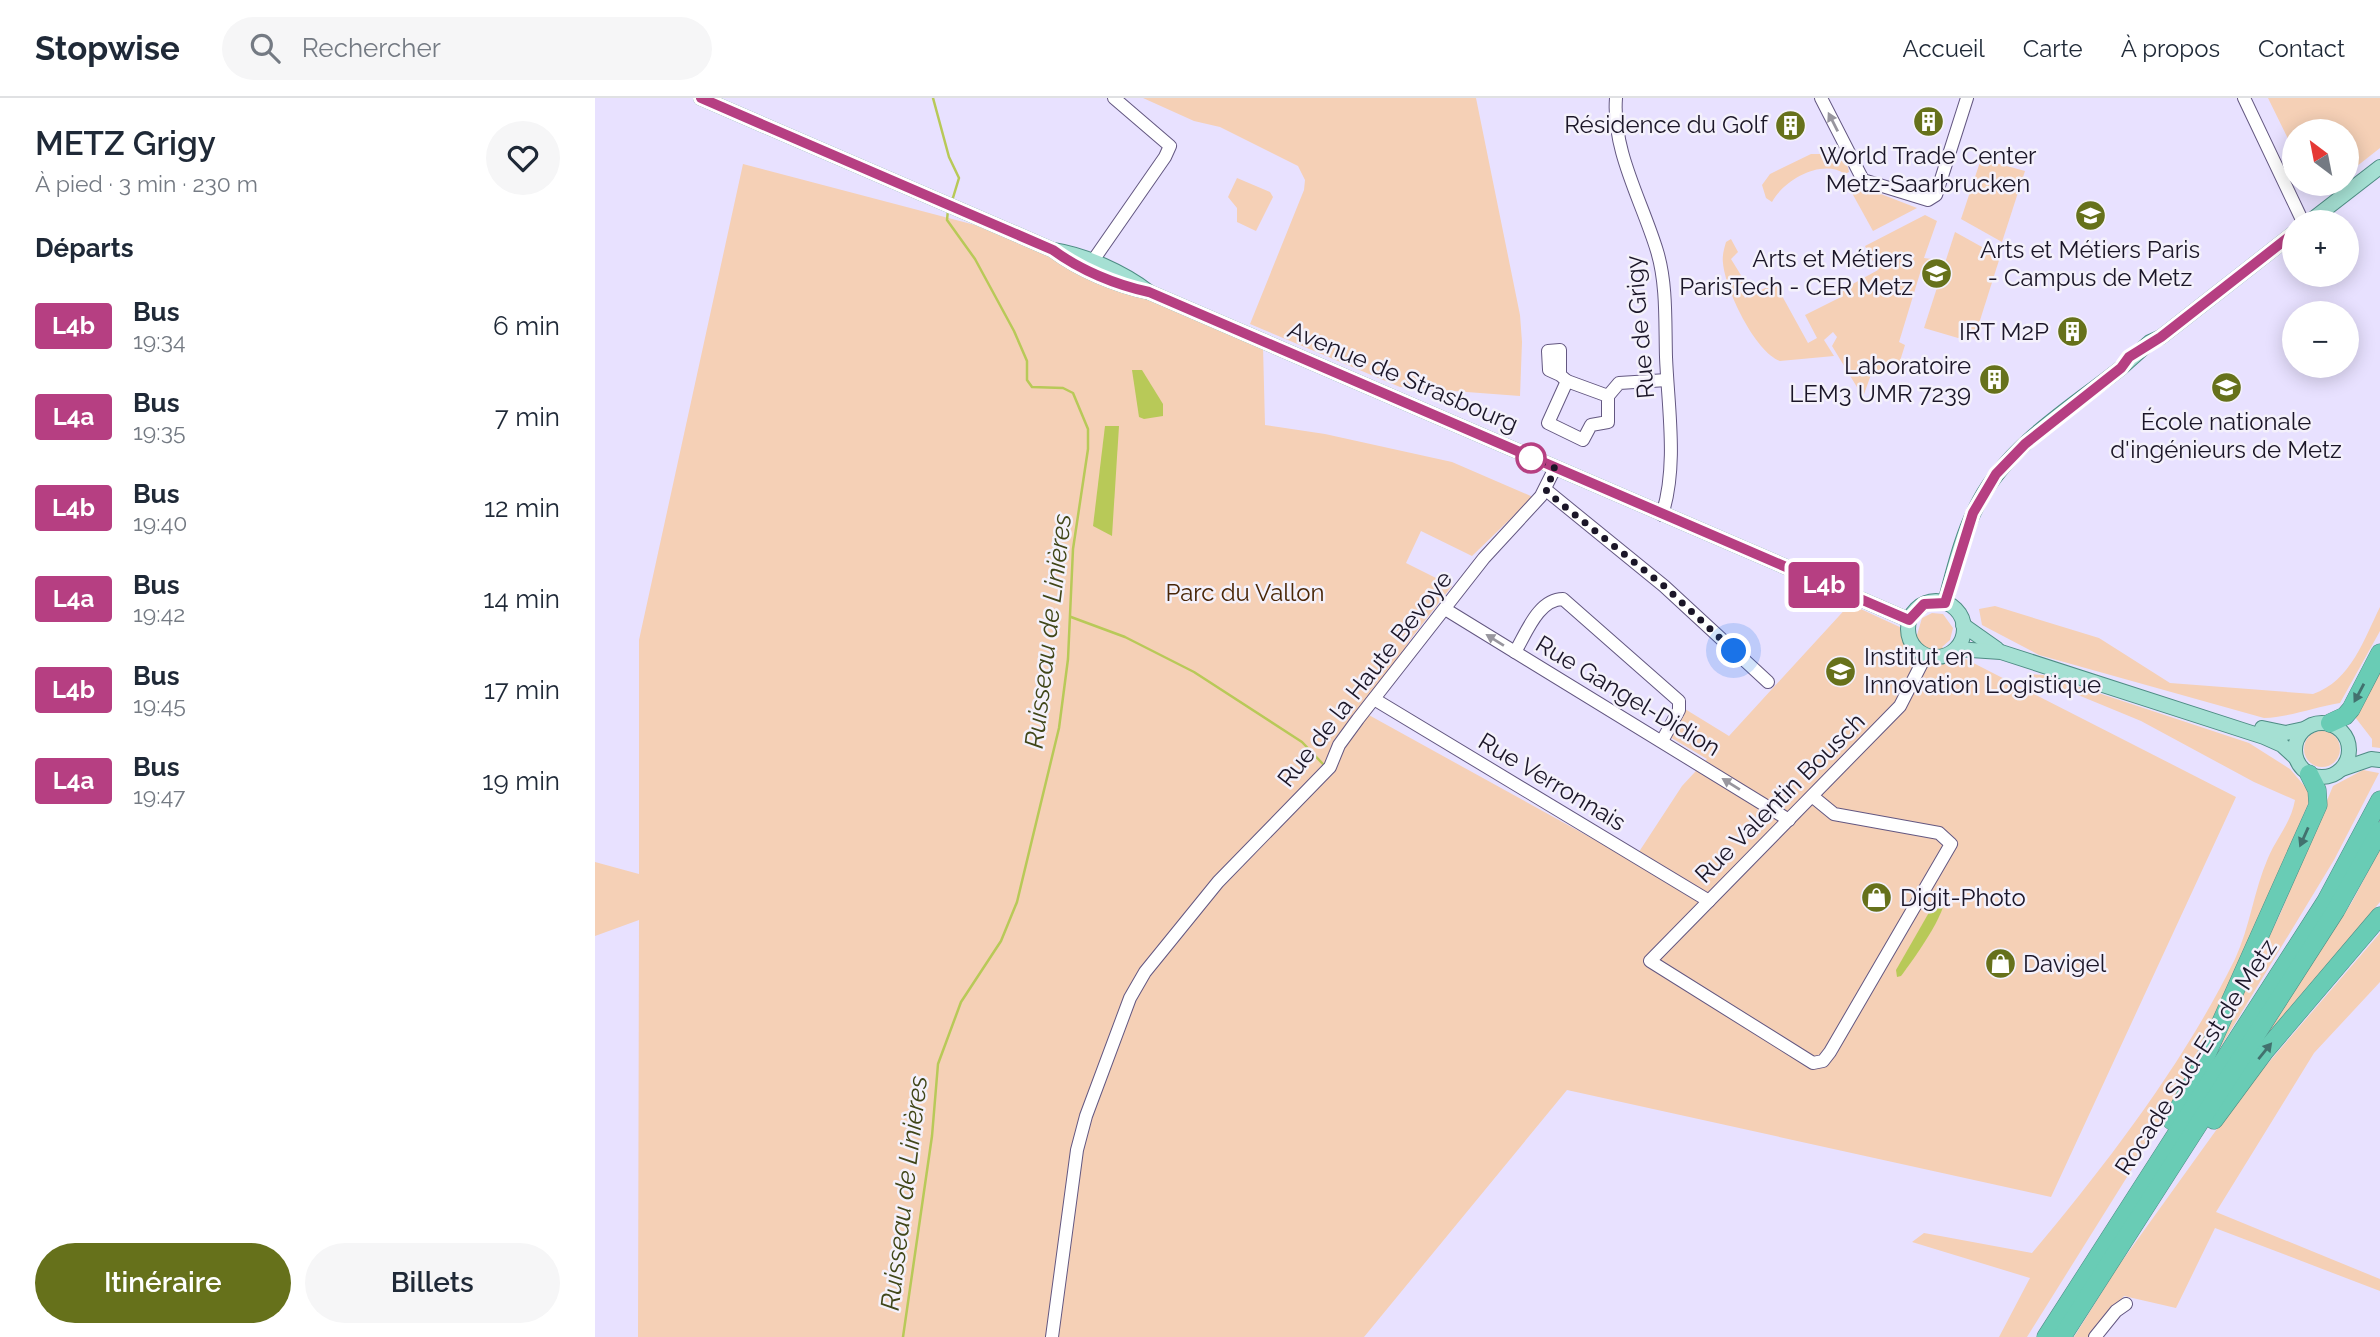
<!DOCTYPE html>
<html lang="fr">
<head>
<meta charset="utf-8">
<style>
  :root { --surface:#fff; --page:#f6f6f7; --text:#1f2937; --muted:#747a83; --line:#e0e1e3; --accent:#66711b }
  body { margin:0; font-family:Raleway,sans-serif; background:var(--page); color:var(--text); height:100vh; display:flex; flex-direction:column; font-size:26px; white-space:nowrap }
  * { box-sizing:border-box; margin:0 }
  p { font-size:23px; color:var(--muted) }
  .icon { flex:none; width:38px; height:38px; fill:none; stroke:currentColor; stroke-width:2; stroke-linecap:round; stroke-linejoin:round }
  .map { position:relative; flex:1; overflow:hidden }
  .drawer { display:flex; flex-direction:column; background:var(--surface); width:595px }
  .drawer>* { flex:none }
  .badge { padding:0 14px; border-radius:5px; font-size:24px; line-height:46px }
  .needle { width:46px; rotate:328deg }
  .controls { position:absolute; left:1687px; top:21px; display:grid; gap:14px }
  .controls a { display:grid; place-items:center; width:77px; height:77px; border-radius:50%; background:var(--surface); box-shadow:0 4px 18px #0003; font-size:35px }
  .you { position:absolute; width:35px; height:35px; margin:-18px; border:5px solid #fff; border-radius:50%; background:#1a73e8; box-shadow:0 0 0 10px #1a73e833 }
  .map>.badge { position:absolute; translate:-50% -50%; box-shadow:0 0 0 4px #fff }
  h2 { padding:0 35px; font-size:26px; line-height:63px }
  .round { display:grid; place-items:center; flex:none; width:74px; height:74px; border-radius:37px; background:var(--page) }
  .head { display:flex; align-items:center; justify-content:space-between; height:119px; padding:0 35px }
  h1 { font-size:33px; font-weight:600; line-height:52px }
  .primary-button { display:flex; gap:14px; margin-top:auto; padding:14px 35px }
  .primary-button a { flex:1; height:80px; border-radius:42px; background:var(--accent); color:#fff; font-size:28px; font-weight:600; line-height:80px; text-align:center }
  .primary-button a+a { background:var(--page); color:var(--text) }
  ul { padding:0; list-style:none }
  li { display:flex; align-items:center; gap:21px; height:91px; padding:0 35px }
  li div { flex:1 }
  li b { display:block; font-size:26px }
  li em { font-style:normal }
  li .badge { min-width:77px; font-weight:700; text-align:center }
  header { display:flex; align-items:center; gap:42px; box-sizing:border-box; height:98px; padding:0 35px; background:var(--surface); border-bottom:2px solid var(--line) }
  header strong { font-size:33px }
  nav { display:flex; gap:38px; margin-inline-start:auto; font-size:24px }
  .search { width:490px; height:63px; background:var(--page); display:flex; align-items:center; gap:18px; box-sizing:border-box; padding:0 24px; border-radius:38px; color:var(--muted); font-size:26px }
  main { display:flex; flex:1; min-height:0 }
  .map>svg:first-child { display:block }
  .green { fill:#f5d0b6 }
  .water { fill:#b8c958 }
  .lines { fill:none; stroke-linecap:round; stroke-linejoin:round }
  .stream { stroke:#b8c958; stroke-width:2.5 }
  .minor-casing { stroke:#635781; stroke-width:14 }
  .major-casing { stroke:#4e8c84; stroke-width:16 }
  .highway-casing { stroke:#4e8c84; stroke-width:19 }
  .minor { stroke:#fff; stroke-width:12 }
  .major { stroke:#a5e0d3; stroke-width:14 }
  .highway { stroke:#69ccb5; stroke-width:18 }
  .oneway { fill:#98969e }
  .oneway2 { fill:#42716e }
  .line-casing { stroke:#fff; stroke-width:16 }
  .line { stroke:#b63f82; stroke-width:10 }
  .walk { stroke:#1b1628; stroke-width:7; stroke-dasharray:0 12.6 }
  .stop-dot { fill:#fff; stroke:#b63f82; stroke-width:3.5 }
  .labels { text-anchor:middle; stroke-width:5; stroke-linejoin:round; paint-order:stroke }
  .poi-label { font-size:24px; fill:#1b1628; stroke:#f4f1fb; text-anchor:end }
  .street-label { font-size:24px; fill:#1b1628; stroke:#f4f1fb }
  .park-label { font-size:24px; fill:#482506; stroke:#f4f1fb }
  .water-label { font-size:26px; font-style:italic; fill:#404618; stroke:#f4f1fb }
</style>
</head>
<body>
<header>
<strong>Stopwise</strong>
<div class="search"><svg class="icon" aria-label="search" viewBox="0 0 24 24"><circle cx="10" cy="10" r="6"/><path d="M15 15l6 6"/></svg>Rechercher</div>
<nav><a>Accueil</a><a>Carte</a><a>À propos</a><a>Contact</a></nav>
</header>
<main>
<section class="drawer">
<div class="head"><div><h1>METZ Grigy</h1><p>À pied · 3 min · 230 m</p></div><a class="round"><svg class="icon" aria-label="heart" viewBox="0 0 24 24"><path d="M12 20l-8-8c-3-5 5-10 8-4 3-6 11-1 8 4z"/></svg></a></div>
<h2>Départs</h2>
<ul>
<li><span class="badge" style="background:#b63f82;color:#fff">L4b</span><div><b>Bus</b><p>19:34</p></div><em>6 min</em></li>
<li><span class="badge" style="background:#b63f82;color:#fff">L4a</span><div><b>Bus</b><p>19:35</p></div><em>7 min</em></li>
<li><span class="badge" style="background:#b63f82;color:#fff">L4b</span><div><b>Bus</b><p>19:40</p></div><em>12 min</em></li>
<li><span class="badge" style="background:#b63f82;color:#fff">L4a</span><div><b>Bus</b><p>19:42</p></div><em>14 min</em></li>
<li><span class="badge" style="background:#b63f82;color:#fff">L4b</span><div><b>Bus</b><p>19:45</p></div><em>17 min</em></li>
<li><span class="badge" style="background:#b63f82;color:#fff">L4a</span><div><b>Bus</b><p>19:47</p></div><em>19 min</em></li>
</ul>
<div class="primary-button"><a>Itinéraire</a><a>Billets</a></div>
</section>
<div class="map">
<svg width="1785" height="1239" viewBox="0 0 1785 1239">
  <rect width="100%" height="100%" fill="#e8e1ff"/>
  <!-- green -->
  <g class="green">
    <path d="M548,0H881L925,217L927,244L925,298L805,289L655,226L709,92L710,82L703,68L625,29L599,23Z"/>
    <path d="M1673,0H1785V50L1752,76V33H1699V53Z"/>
    <path d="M1216,56H1235L1252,66L1254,74L1250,76C1228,60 1189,81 1177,104L1171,100L1167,87L1175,76Z"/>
    <path d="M1386,61L1430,73L1407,144L1366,121Z"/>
    <path d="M148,66L380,127L668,248L670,327L730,336L857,364L938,399L877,458L826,433L811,465L857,488L815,542L772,616L1038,763L1087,688L1112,661L1075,639L1090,611L1134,638L1255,506L1322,537L1327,520L1337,515L1348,516L1358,530L1355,542L1347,549L1641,699L1456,1099L972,992L769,1239H43L44,822L0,838V764L44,776V542Z"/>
    <path d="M642,80L675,94L678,99L661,133L642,124V110L633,99Z"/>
    <path d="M1255,84L1322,110L1278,133L1252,86Z"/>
    <path d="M1330,117L1342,123L1329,160L1337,161L1333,173L1326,172L1304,244L1310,247L1305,263L1298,262L1294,276L1278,271L1268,299L1237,248L1242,239L1238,234L1229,242L1239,258L1185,263C1160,254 1130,191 1128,165C1127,158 1129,151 1131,144L1136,141L1143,154L1136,161L1152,187L1145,191L1150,200L1180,185L1213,245L1222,240L1210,217L1248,198L1245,193L1283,172L1276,160L1283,159L1274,156L1270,148Z"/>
    <path d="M1360,134L1405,159L1381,235L1363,240L1329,230Z"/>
    <path d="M1400,508L1504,540L1575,585L1718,596C1756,583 1769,541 1785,509V533L1745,605C1719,609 1696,619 1669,620L1444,557L1387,527L1384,511Z"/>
    <path d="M1785,566V650L1777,649V641L1760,619Z"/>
    <path d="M1432,576L1449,577L1654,645L1695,671L1717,697L1630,898L1577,1007L1432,1239H1404L1435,1180L1317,1144L1329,1135L1437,1155C1511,1067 1589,965 1640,861C1655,829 1659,792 1673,760C1682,739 1696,725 1700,702L1659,684L1546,623Z"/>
    <circle cx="1727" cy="651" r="18"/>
    <path d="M1768,672L1784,675L1739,762L1625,950L1622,948L1686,814L1738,688Z"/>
    <path d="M1785,751V804L1664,946L1757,804Z"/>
    <path d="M1785,835V884L1719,955L1621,1114L1785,1181V1193L1620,1130L1581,1210L1529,1198L1493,1239H1479L1522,1170L1650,992Z"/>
  </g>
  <!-- water -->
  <g class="water">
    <path d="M537,272H547L568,306V318L549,321L544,319Z"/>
    <path d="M510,328H524L517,438L498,428Z"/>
    <path d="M1350,796C1353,814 1318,862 1306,878L1302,879L1301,872L1344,797Z"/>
  </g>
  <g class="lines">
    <!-- stream -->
    <g class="stream">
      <path d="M338,0L354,59L364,80L357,103"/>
      <path d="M476,519L530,539L599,574L707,644L728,666"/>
      <path d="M308,1239L337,1038L343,966L366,904L406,843L422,804L464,630L473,561L478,451L493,351V331L478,295L468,290L437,289L432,282V263L419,233L380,161L352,122L353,112"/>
    </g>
    <defs>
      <g id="minor">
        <path d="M1021,0C1017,53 1047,103 1062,153C1072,186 1070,224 1071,259C1073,310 1083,368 1067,417"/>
        <path d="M1226,0L1268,82L1333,102L1341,97L1372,0"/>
        <path d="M1649,0L1708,124"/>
        <path d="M497,164L570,59L575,48L519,0"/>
        <path d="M965,277L954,272L953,253L965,252V277L972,283"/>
        <path d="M1013,298L972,283L953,325L988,342L996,327L1013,324V298L1024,285L1072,282"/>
        <path d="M951,392L1069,488L1173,584"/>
        <path d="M850,511L1194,722"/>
        <path d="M920,554C931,536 943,501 968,501L1084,603V612L1067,643"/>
        <path d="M779,601L1114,803"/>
        <path d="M1217,698L1239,716L1344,735L1356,746L1235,954L1228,963L1218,965L1055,863L1305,608L1331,557"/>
        <path d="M457,1239L482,1052L491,1018L535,900L550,874L623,784L735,669L744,647L763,621L889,460L946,398L960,370"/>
        <path d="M1500,1239L1521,1213L1531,1206"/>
      </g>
      <g id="major">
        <path d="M106,0L458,152C485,172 521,187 554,194C528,174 490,157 458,152"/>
        <path d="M1714,124L1785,69"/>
        <path d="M554,194L1314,522"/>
        <circle cx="1341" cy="531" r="28"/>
        <path d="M1350,505C1359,471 1368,433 1385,402C1415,346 1477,309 1526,270L1555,244L1566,239L1699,135"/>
        <path d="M1368,527L1402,551"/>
        <path d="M1361,551L1406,554L1669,639L1687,647L1700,659"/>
        <circle cx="1727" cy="652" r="27"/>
        <path d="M1667,630L1691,635L1709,631"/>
        <path d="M1747,671L1776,661L1785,662"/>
      </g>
      <g id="highway">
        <path d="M1735,625L1750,618L1756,611L1785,555"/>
        <path d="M1619,1022L1670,953L1785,818"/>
        <path d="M1577,1023L1606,969L1723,707L1722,692L1714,676"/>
        <path d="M1451,1239L1731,803L1785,702"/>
        <path d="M1467,1239L1741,812L1785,733"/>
      </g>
    </defs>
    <!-- minor casing -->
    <use href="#minor" class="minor-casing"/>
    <!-- major casing -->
    <use href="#major" class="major-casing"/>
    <!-- highway casing -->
    <use href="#highway" class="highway-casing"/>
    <!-- minor -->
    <use href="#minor" class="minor"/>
    <!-- major -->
    <use href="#major" class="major"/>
    <!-- highway -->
    <use href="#highway" class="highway"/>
  </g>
  <!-- one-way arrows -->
  <defs><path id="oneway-solid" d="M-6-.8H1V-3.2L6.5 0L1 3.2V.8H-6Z" transform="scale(1.75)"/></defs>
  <g class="oneway">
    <use href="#oneway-solid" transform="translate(1238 24) rotate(-117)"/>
    <use href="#oneway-solid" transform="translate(900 542) rotate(-148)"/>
    <use href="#oneway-solid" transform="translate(1136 686) rotate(-148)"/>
  </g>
  <g class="oneway2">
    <use href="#oneway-solid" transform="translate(1764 595) rotate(118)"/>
    <use href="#oneway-solid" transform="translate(1709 739) rotate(114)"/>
    <use href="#oneway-solid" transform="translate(1670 953) rotate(-51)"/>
  </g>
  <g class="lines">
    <defs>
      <path id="line" d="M106,0L458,152C485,172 521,187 554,194L1314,522L1329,506L1350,505L1378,415L1401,376L1430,346L1526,270L1534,259L1566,239L1699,135"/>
    </defs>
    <!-- line casing -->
    <use href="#line" class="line-casing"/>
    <!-- line -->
    <use href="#line" class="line"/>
    <!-- walk -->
    <path class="walk" d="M936,360L960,370L951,392L964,404L1069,488L1139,553"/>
  </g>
  <!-- icons -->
  <defs>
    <symbol id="building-disc" viewBox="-11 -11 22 22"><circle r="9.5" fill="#66711b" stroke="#f4f1fb"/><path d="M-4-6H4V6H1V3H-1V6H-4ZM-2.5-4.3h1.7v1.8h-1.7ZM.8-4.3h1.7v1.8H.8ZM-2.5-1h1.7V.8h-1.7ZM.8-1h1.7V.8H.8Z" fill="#fff"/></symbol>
    <symbol id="university-disc" viewBox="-11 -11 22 22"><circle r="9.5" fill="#66711b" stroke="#f4f1fb"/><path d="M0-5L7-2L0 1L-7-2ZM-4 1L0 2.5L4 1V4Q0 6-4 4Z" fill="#fff"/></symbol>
    <symbol id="shop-disc" viewBox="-11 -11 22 22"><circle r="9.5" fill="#66711b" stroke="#f4f1fb"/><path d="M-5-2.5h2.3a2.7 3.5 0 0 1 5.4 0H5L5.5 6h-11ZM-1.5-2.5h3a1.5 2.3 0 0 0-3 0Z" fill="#fff"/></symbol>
  </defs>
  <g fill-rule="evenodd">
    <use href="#building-disc" x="1316" y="6" width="35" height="35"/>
    <use href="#building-disc" x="1178" y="10" width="35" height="35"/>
    <use href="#university-disc" x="1478" y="100" width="35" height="35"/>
    <use href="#university-disc" x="1324" y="158" width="35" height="35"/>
    <use href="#building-disc" x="1460" y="216" width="35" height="35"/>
    <use href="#building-disc" x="1382" y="264" width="35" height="35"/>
    <use href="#university-disc" x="1614" y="272" width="35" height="35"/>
    <use href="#university-disc" x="1228" y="556" width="35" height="35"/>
    <use href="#shop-disc" x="1264" y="782" width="35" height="35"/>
    <use href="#shop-disc" x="1388" y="848" width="35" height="35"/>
  </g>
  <!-- markers -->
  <circle class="stop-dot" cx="936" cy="360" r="14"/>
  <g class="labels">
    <!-- poi labels -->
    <g class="poi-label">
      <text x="1173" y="35">Résidence du Golf</text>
      <text x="1333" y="66" text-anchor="middle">World Trade Center<tspan x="1333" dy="28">Metz-Saarbrucken</tspan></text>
      <text x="1495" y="160" text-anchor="middle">Arts et Métiers Paris<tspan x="1495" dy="28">- Campus de Metz</tspan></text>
      <text x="1318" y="169">Arts et Métiers<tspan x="1318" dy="28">ParisTech - CER Metz</tspan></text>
      <text x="1454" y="242">IRT M2P</text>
      <text x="1376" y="276">Laboratoire<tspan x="1376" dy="28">LEM3 UMR 7239</tspan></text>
      <text x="1631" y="332" text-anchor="middle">École nationale<tspan x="1631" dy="28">d'ingénieurs de Metz</tspan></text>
      <text x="1269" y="567" text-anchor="start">Institut en<tspan x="1269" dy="28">Innovation Logistique</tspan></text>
      <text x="1305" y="808" text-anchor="start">Digit-Photo</text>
      <text x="1428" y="874" text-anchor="start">Davigel</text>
    </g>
    <!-- street labels -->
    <g class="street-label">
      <text transform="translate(1045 229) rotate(-95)" y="8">Rue de Grigy</text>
      <text transform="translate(808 279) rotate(23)" y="8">Avenue de Strasbourg</text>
      <text transform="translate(770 581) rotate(-52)" y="8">Rue de la Haute Bevoye</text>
      <text transform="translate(1033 598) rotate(31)" y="8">Rue Gangel-Didion</text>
      <text transform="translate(957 684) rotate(31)" y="8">Rue Verronnais</text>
      <text transform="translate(1185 700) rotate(-45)" y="8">Rue Valentin Bousch</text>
      <text transform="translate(1601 959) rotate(-57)" y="8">Rocade Sud-Est de Metz</text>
    </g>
    <!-- park labels -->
    <g class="park-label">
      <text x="650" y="503">Parc du Vallon</text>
    </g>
    <!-- water labels -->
    <g class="water-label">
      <text transform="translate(453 533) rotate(-83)" y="9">Ruisseau de Linières</text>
      <text transform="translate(309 1095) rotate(-83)" y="9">Ruisseau de Linières</text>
    </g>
  </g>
</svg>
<div class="controls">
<a><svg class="needle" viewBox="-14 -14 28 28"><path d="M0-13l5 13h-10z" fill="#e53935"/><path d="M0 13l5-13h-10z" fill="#747a83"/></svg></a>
<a>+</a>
<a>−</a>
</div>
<div class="you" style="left:1139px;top:553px"></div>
<b class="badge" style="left:1229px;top:487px;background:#b63f82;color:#fff">L4b</b>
</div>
</main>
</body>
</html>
